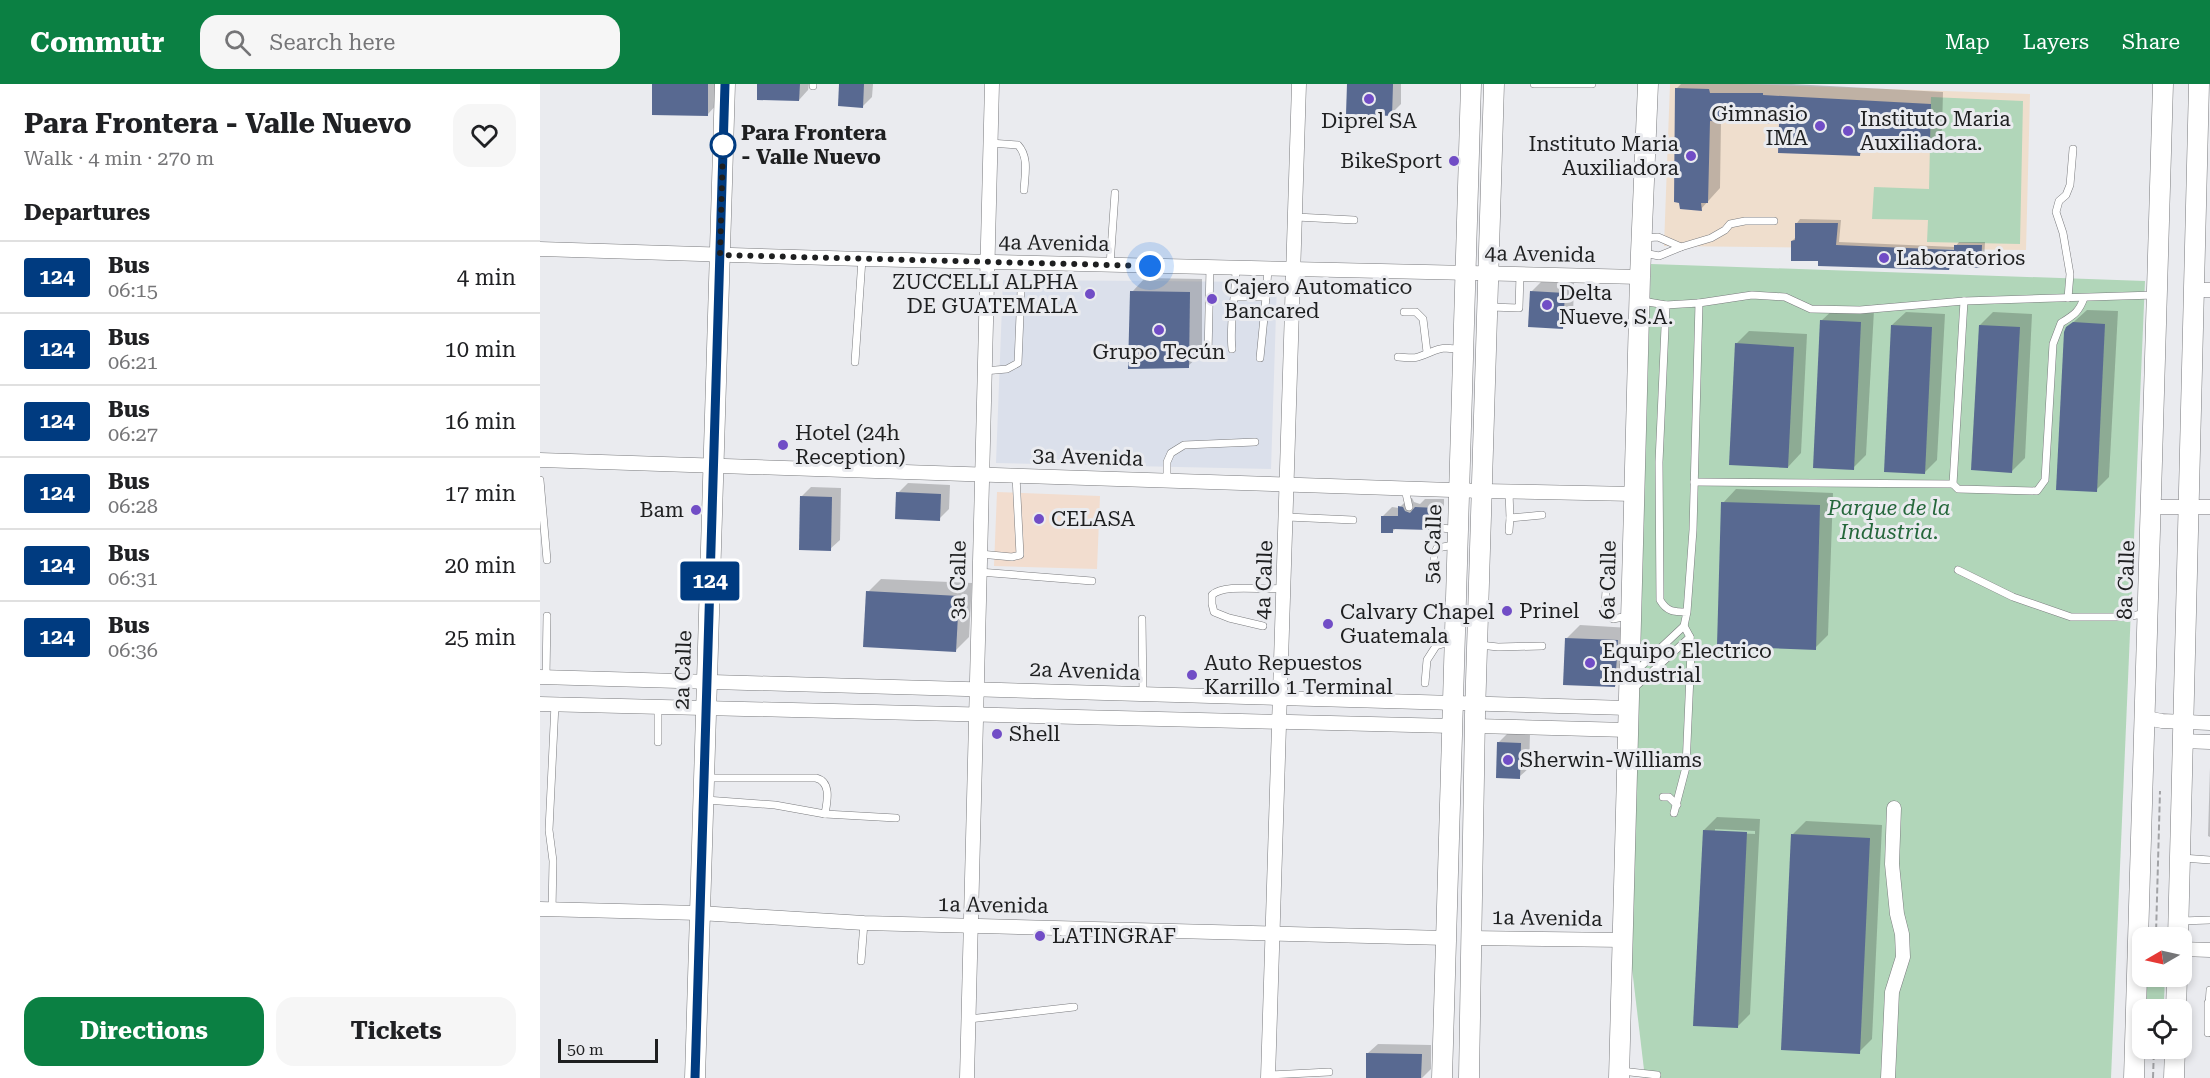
<!DOCTYPE html>
<html lang="en">
<head>
<meta charset="utf-8">
<style>
  :root { --surface:#fff; --page:#f6f6f6; --text:#202124; --muted:#757577; --line:#e0e0e0; --accent:#0b8043 }
  body { margin:0; font-family:"Roboto Serif",serif; background:var(--page); color:var(--text); height:100vh; display:flex; flex-direction:column; font-size:22px; white-space:nowrap }
  * { box-sizing:border-box; margin:0 }
  p { font-size:20px; color:var(--muted) }
  .icon { flex:none; width:33px; height:33px; fill:none; stroke:currentColor; stroke-width:2; stroke-linecap:round; stroke-linejoin:round }
  .map { position:relative; flex:1; overflow:hidden }
  .drawer { display:flex; flex-direction:column; background:var(--surface); width:540px }
  .drawer>* { flex:none }
  .badge { padding:0 12px; border-radius:4px; font-size:21px; line-height:39px }
  .needle { width:39px; rotate:261deg }
  .fabs { position:absolute; left:1592px; top:843px; display:grid; gap:12px }
  .fabs a { display:grid; place-items:center; width:60px; height:60px; border-radius:12px; background:var(--surface); box-shadow:0 3px 9px #0003; font-size:30px }
  .scale { position:absolute; left:18px; bottom:15px; width:100px; box-sizing:border-box; padding-left:6px; border:3px solid #1e1f20; border-top:0; font-size:16px; line-height:21px; white-space:nowrap; color:#1e1f20; -webkit-text-stroke:4px #eaebef; paint-order:stroke }
  .you { position:absolute; width:30px; height:30px; margin:-15px; border:4px solid #fff; border-radius:50%; background:#1a73e8; box-shadow:0 0 0 9px #1a73e833 }
  .map>.badge { position:absolute; translate:-50% -50%; box-shadow:0 0 0 3px #fff }
  h2 { padding:0 24px; font-size:22px; line-height:54px }
  .round { display:grid; place-items:center; flex:none; width:63px; height:63px; border-radius:18px; background:var(--page) }
  .overview { display:flex; align-items:center; justify-content:space-between; height:102px; padding:0 24px }
  h1 { font-size:28px; font-weight:700; line-height:45px }
  .cta { display:flex; gap:12px; margin-top:auto; padding:12px 24px }
  .cta a { flex:1; height:69px; border-radius:18px; background:var(--accent); color:#fff; font-size:24px; font-weight:700; line-height:69px; text-align:center }
  .cta a+a { background:var(--page); color:var(--text) }
  ul { padding:0; list-style:none }
  li { display:flex; align-items:center; gap:18px; height:72px; padding:0 24px; border-top:2px solid var(--line) }
  li div { flex:1 }
  li b { display:block; font-size:22px }
  li em { font-style:normal }
  li .badge { min-width:66px; font-weight:700; text-align:center }
  header { display:flex; align-items:center; gap:36px; box-sizing:border-box; height:84px; padding:0 30px; background:var(--accent); color:#fff }
  header strong { font-size:28px }
  nav { display:flex; gap:33px; margin-inline-start:auto; font-size:21px }
  .search { width:420px; height:54px; background:var(--page); display:flex; align-items:center; gap:15px; box-sizing:border-box; padding:0 21px; border-radius:18px; color:var(--muted); font-size:22px }
  main { display:flex; flex:1; min-height:0 }
  .map>svg:first-child { display:block }
  .commercial { fill:#f2ddcf }
  .built { fill:#dbe0eb }
  .education { fill:#efdecd }
  .green { fill:#b1d6b9 }
  .shadow { fill:#0003; fill-rule:evenodd }
  .building { fill:#586991 }
  .lines { fill:none; stroke-linecap:round; stroke-linejoin:round }
  .lane-casing { stroke:#7a7b7e; stroke-width:8 }
  .street-casing { stroke:#7a7b7e; stroke-width:15 }
  .secondary-casing { stroke:#7a7b7e; stroke-width:21 }
  .path { stroke:#a1a2a5; stroke-width:2; stroke-dasharray:6 3; stroke-linecap:butt }
  .lane { stroke:#fff; stroke-width:7 }
  .street { stroke:#fff; stroke-width:14 }
  .secondary { stroke:#fff; stroke-width:20 }
  .line-casing { stroke:#fff; stroke-width:14 }
  .line { stroke:#003b80; stroke-width:9 }
  .walk { stroke:#1e1f20; stroke-width:6; stroke-dasharray:0 10.8 }
  .poi-dot { fill:#714dc6; stroke:#eaebef; stroke-width:2 }
  .stop-dot { fill:#fff; stroke:#003b80; stroke-width:3 }
  .labels { text-anchor:middle; stroke-width:6; stroke-linejoin:round; paint-order:stroke }
  .poi-label { font-size:21px; fill:#1e1f20; stroke:#eaebef; text-anchor:start }
  .stop-label { font-size:21px; font-weight:bold; fill:#1e1f20; stroke:#eaebef; text-anchor:start }
  .street-label { font-size:21px; fill:#1e1f20; stroke:#eaebef }
  .park-label { font-size:21px; font-style:italic; fill:#25673b; stroke:#eaebef }
</style>
</head>
<body>
<header>
<strong>Commutr</strong>
<div class="search"><svg class="icon" aria-label="search" viewBox="0 0 24 24"><circle cx="10" cy="10" r="6"/><path d="M15 15l6 6"/></svg>Search here</div>
<nav><a>Map</a><a>Layers</a><a>Share</a></nav>
</header>
<main>
<section class="drawer">
<div class="overview"><div><h1>Para Frontera - Valle Nuevo</h1><p>Walk · 4 min · 270 m</p></div><a class="round"><svg class="icon" aria-label="heart" viewBox="0 0 24 24"><path d="M12 20l-8-8c-3-5 5-10 8-4 3-6 11-1 8 4z"/></svg></a></div>
<h2>Departures</h2>
<ul>
<li><span class="badge" style="background:#003b80;color:#fff">124</span><div><b>Bus</b><p>06:15</p></div><em>4 min</em></li>
<li><span class="badge" style="background:#003b80;color:#fff">124</span><div><b>Bus</b><p>06:21</p></div><em>10 min</em></li>
<li><span class="badge" style="background:#003b80;color:#fff">124</span><div><b>Bus</b><p>06:27</p></div><em>16 min</em></li>
<li><span class="badge" style="background:#003b80;color:#fff">124</span><div><b>Bus</b><p>06:28</p></div><em>17 min</em></li>
<li><span class="badge" style="background:#003b80;color:#fff">124</span><div><b>Bus</b><p>06:31</p></div><em>20 min</em></li>
<li><span class="badge" style="background:#003b80;color:#fff">124</span><div><b>Bus</b><p>06:36</p></div><em>25 min</em></li>
</ul>
<div class="cta"><a>Directions</a><a>Tickets</a></div>
</section>
<div class="map">
<svg width="1670" height="994" viewBox="0 0 1670 994">
  <rect width="100%" height="100%" fill="#eaebef"/>
  <!-- commercial -->
  <path class="commercial" d="M457,408L560,412L557,485L454,482Z"/>
  <!-- built -->
  <path class="built" d="M463,196L737,198L731,385L456,379Z"/>
  <!-- education -->
  <path class="education" d="M1130,0H1201L1490,10L1486,166L1124,162Z"/>
  <!-- green -->
  <g class="green">
    <path d="M1391,13L1483,17L1480,160L1387,158L1388,136L1332,135L1334,103L1389,105Z"/>
    <path d="M1111,180L1605,197L1571,994H1105L1089,859Z"/>
    <path d="M1603,893H1625L1624,916L1602,915Z"/>
  </g>
  <!-- shadow -->
  <g class="shadow">
    <path d="M114,0H181L180,17L167,31Z"/>
    <path d="M219,0H269L268,6L259,16Z"/>
    <path d="M300,0H333L332,13L322,23Z"/>
    <path d="M809,0H861V20L851,30Z"/>
    <path d="M1141,0H1252L1403,8L1402,46L1390,59H1380L1374,64L1351,57H1333L1320,70L1240,38L1181,36L1180,104L1161,125L1136,5Z"/>
    <path d="M1260,135L1301,136L1299,158L1415,163L1419,158H1445L1444,179L1440,183L1412,181L1409,184L1280,176L1252,157L1256,153L1257,139Z"/>
    <path d="M605,194L662,195V269L648,282L592,208Z"/>
    <path d="M1001,198L1034,199L1033,233L1023,243L991,208Z"/>
    <path d="M1295,224L1334,226L1326,371L1313,384L1281,237Z"/>
    <path d="M1547,226L1578,227L1569,393L1556,406L1527,244Z"/>
    <path d="M1366,228L1405,230L1397,376L1384,389L1352,241Z"/>
    <path d="M1453,228L1492,230L1485,374L1472,387L1440,241Z"/>
    <path d="M1209,247L1267,250L1261,369L1248,383L1196,260Z"/>
    <path d="M368,399L410,401L409,425L399,435L358,409Z"/>
    <path d="M271,403L301,404L300,456L290,465L261,413Z"/>
    <path d="M1196,405L1293,409L1288,551L1275,564L1183,419Z"/>
    <path d="M869,414H872L874,418L880,420L885,415H904V427L890,445L857,443L852,448L843,432L852,423L859,424Z"/>
    <path d="M341,495L432,499L429,553L416,566L328,508Z"/>
    <path d="M1040,541L1090,544L1088,589L1075,602L1027,554Z"/>
    <path d="M968,649H990L989,684L979,693L958,659Z"/>
    <path d="M1670,683V753L1668,752Z"/>
    <path d="M1177,733L1220,735L1210,930L1197,943L1164,746ZM1175,745L1215,747V750L1175,748Z"/>
    <path d="M1266,737L1342,741L1332,955L1319,968L1252,751Z"/>
    <path d="M838,960L891,961V985L882,994H827L828,969Z"/>
  </g>
  <!-- building -->
  <g class="building">
    <path d="M112,0H168V32L112,31Z"/>
    <path d="M217,0H260L259,17L217,16Z"/>
    <path d="M299,0H324L323,24L298,22Z"/>
    <path d="M807,0H853L852,32L806,30Z"/>
    <path d="M1135,4L1169,5L1170,9H1223V11L1391,20L1390,60H1377L1375,66H1350L1349,59L1321,58L1320,72L1238,69L1239,40L1170,37L1168,119H1161L1162,127L1140,125L1139,119L1134,118Z"/>
    <path d="M1255,139H1298L1296,161L1414,166V161H1442L1441,184L1410,182L1409,186L1278,182V177H1251V157L1255,156Z"/>
    <path d="M590,207L650,208L649,284L588,285Z"/>
    <path d="M990,207L1025,209L1023,245L988,243Z"/>
    <path d="M1280,236L1321,238L1314,386L1273,384Z"/>
    <path d="M1533,238L1565,240L1557,408L1516,406L1524,248L1526,243Z"/>
    <path d="M1351,241L1392,243L1385,390L1344,388Z"/>
    <path d="M1439,241L1480,243L1472,389L1431,386Z"/>
    <path d="M1195,259L1254,263L1248,384L1189,381Z"/>
    <path d="M356,408L401,410L400,437L355,435Z"/>
    <path d="M260,412L292,413L291,467L259,466Z"/>
    <path d="M1181,418L1280,421L1276,566L1177,562Z"/>
    <path d="M858,422L863,423L865,427L870,429L875,423L896,424V437L890,440V446L853,445V449H841V432H858Z"/>
    <path d="M326,507L419,512L416,568L323,563Z"/>
    <path d="M1025,554L1078,556L1075,603L1023,601Z"/>
    <path d="M957,658L981,659L980,695L956,694Z"/>
    <path d="M1163,746L1207,748L1198,944L1153,942Z"/>
    <path d="M1251,750L1330,754L1320,970L1241,966Z"/>
    <path d="M826,969L882,970L881,994H826Z"/>
  </g>
  <g class="lines">
    <defs>
      <g id="lane">
        <path d="M994,0H1052"/>
        <path d="M273,2V0"/>
        <path d="M450,59L478,61C489,73 485,90 484,106"/>
        <path d="M756,133L814,136"/>
        <path d="M1104,154L1118,153L1141,163L1171,154L1185,146L1190,140L1205,137H1234"/>
        <path d="M1104,169L1119,172L1141,163"/>
        <path d="M570,181L575,109"/>
        <path d="M695,213H726L720,274"/>
        <path d="M726,213L728,185"/>
        <path d="M1528,214L1530,190L1523,149L1516,128L1519,117L1526,111L1530,101L1533,65"/>
        <path d="M1102,217L1126,221"/>
        <path d="M1424,217L1413,400L1418,405L1497,407L1505,396L1513,260L1521,239C1534,231 1539,228 1544,214"/>
        <path d="M1159,219L1212,211L1245,213L1271,225L1320,226L1424,217L1615,211"/>
        <path d="M950,223L979,224L980,190"/>
        <path d="M864,228H876L883,235L887,268"/>
        <path d="M692,265C689,238 696,211 696,184"/>
        <path d="M668,270L670,183"/>
        <path d="M858,273C864,273 873,275 878,273C897,267 898,261 921,266"/>
        <path d="M315,278L322,175"/>
        <path d="M444,287L467,285L478,279L481,207"/>
        <path d="M0,396L7,476"/>
        <path d="M627,397V378L631,369L644,361L715,358"/>
        <path d="M1154,398L1413,400"/>
        <path d="M865,405L869,423"/>
        <path d="M969,408L970,434L1002,431"/>
        <path d="M747,433L813,436"/>
        <path d="M895,443L917,446"/>
        <path d="M969,447L970,434"/>
        <path d="M440,470L472,473L480,471L476,392"/>
        <path d="M1418,486L1473,513L1531,533H1587L1606,529"/>
        <path d="M439,488L552,497"/>
        <path d="M894,490V471L897,464L914,461"/>
        <path d="M1066,505C1066,516 1062,529 1073,535L1088,532"/>
        <path d="M602,535L603,610"/>
        <path d="M723,542L689,534L674,528L672,520V511C685,499 725,507 745,504"/>
        <path d="M940,561L958,563L1002,562"/>
        <path d="M1094,589L1144,542L1147,528L1153,446L1159,219L1126,221L1119,378L1120,516C1127,528 1134,528 1147,528"/>
        <path d="M6,593L7,532"/>
        <path d="M885,599L887,576L896,562L912,557"/>
        <path d="M1093,605L1150,553"/>
        <path d="M118,623V658"/>
        <path d="M1123,713H1129L1137,721"/>
        <path d="M166,716L235,721L285,730C287,718 292,698 276,694H167"/>
        <path d="M1134,729L1146,683L1151,568L1150,553L1144,542"/>
        <path d="M285,730L356,734"/>
        <path d="M1642,774L1670,776"/>
        <path d="M12,826L13,777L9,746L15,620"/>
        <path d="M1641,837L1670,836"/>
        <path d="M321,877L324,839"/>
        <path d="M1668,919V949"/>
        <path d="M1669,921L1670,906"/>
        <path d="M429,935L534,923"/>
        <path d="M1081,987L1117,991L1116,994"/>
        <path d="M728,991L789,988"/>
      </g>
      <g id="street">
        <path d="M0,165L322,175L1100,193"/>
        <path d="M1654,206H1670"/>
        <path d="M0,376L942,407L1094,410"/>
        <path d="M1612,423H1670"/>
        <path d="M0,593L1088,624"/>
        <path d="M0,620L912,642"/>
        <path d="M1606,634L1622,637L1670,639"/>
        <path d="M935,642L1088,646"/>
        <path d="M1642,657L1670,658"/>
        <path d="M0,825L159,829L324,839L906,854"/>
        <path d="M930,854L1083,856"/>
        <path d="M1641,865L1670,866"/>
        <path d="M427,994L452,0"/>
        <path d="M728,994L759,0"/>
        <path d="M1348,994L1352,908L1363,873L1362,850L1357,830L1352,780L1354,724"/>
      </g>
      <g id="secondary">
        <path d="M1638,854L1659,0"/>
        <path d="M1636,926L1637,892"/>
        <path d="M155,994L185,0"/>
        <path d="M902,994L931,0"/>
        <path d="M929,994L935,631L954,0"/>
        <path d="M1079,994L1100,193L1108,0"/>
        <path d="M1594,994L1623,0"/>
        <path d="M1634,994L1635,964"/>
      </g>
    </defs>
    <!-- lane casing -->
    <use href="#lane" class="lane-casing"/>
    <!-- street casing -->
    <use href="#street" class="street-casing"/>
    <!-- secondary casing -->
    <use href="#secondary" class="secondary-casing"/>
    <!-- path -->
    <g class="path">
      <path d="M1618,854L1616,850L1620,707"/>
      <path d="M1613,994L1614,964"/>
    </g>
    <!-- lane -->
    <use href="#lane" class="lane"/>
    <!-- street -->
    <use href="#street" class="street"/>
    <!-- secondary -->
    <use href="#secondary" class="secondary"/>
  </g>
  <g class="lines">
    <defs>
      <path id="line" d="M155,994L185,0"/>
    </defs>
    <!-- line casing -->
    <use href="#line" class="line-casing"/>
    <!-- line -->
    <use href="#line" class="line"/>
    <!-- walk -->
    <path class="walk" d="M183,61L180,171L610,182"/>
  </g>
  <!-- markers -->
  <g class="poi-dot">
    <circle cx="829" cy="15" r="6"/>
    <circle cx="1280" cy="42" r="6"/>
    <circle cx="1308" cy="47" r="6"/>
    <circle cx="1151" cy="72" r="6"/>
    <circle cx="914" cy="77" r="6"/>
    <circle cx="1344" cy="174" r="6"/>
    <circle cx="550" cy="210" r="6"/>
    <circle cx="672" cy="215" r="6"/>
    <circle cx="1007" cy="221" r="6"/>
    <circle cx="619" cy="246" r="6"/>
    <circle cx="243" cy="361" r="6"/>
    <circle cx="156" cy="426" r="6"/>
    <circle cx="499" cy="435" r="6"/>
    <circle cx="967" cy="527" r="6"/>
    <circle cx="788" cy="540" r="6"/>
    <circle cx="1050" cy="579" r="6"/>
    <circle cx="652" cy="591" r="6"/>
    <circle cx="457" cy="650" r="6"/>
    <circle cx="968" cy="676" r="6"/>
    <circle cx="500" cy="852" r="6"/>
  </g>
  <circle class="stop-dot" cx="183" cy="61" r="12"/>
  <g class="labels">
    <!-- poi labels -->
    <g class="poi-label">
      <text x="1268" y="37" text-anchor="end">Gimnasio<tspan x="1268" dy="24">IMA</tspan></text>
      <text x="1320" y="42">Instituto Maria<tspan x="1320" dy="24">Auxiliadora.</tspan></text>
      <text x="829" y="44" text-anchor="middle">Diprel SA</text>
      <text x="1139" y="67" text-anchor="end">Instituto Maria<tspan x="1139" dy="24">Auxiliadora</tspan></text>
      <text x="902" y="84" text-anchor="end">BikeSport</text>
      <text x="1356" y="181">Laboratorios</text>
      <text x="538" y="205" text-anchor="end">ZUCCELLI ALPHA<tspan x="538" dy="24">DE GUATEMALA</tspan></text>
      <text x="684" y="210">Cajero Automatico<tspan x="684" dy="24">Bancared</tspan></text>
      <text x="1019" y="216">Delta<tspan x="1019" dy="24">Nueve, S.A.</tspan></text>
      <text x="619" y="275" text-anchor="middle">Grupo Tecún</text>
      <text x="255" y="356">Hotel (24h<tspan x="255" dy="24">Reception)</tspan></text>
      <text x="144" y="433" text-anchor="end">Bam</text>
      <text x="511" y="442">CELASA</text>
      <text x="979" y="534">Prinel</text>
      <text x="800" y="535">Calvary Chapel<tspan x="800" dy="24">Guatemala</tspan></text>
      <text x="1062" y="574">Equipo Electrico<tspan x="1062" dy="24">Industrial</tspan></text>
      <text x="664" y="586">Auto Repuestos<tspan x="664" dy="24">Karrillo 1 Terminal</tspan></text>
      <text x="469" y="657">Shell</text>
      <text x="980" y="683">Sherwin-Williams</text>
      <text x="512" y="859">LATINGRAF</text>
    </g>
    <!-- stop labels -->
    <g class="stop-label">
      <text x="201" y="56">Para Frontera<tspan x="201" dy="24">- Valle Nuevo</tspan></text>
    </g>
    <!-- street labels -->
    <g class="street-label">
      <text transform="translate(514 159) rotate(1)" y="7">4a Avenida</text>
      <text transform="translate(1000 170) rotate(1)" y="7">4a Avenida</text>
      <text transform="translate(548 373) rotate(2)" y="7">3a Avenida</text>
      <text transform="translate(893 460) rotate(-88)" y="7">5a Calle</text>
      <text transform="translate(418 496) rotate(-89)" y="7">3a Calle</text>
      <text transform="translate(724 496) rotate(-88)" y="7">4a Calle</text>
      <text transform="translate(1068 496) rotate(-89)" y="7">6a Calle</text>
      <text transform="translate(1586 496) rotate(-88)" y="7">8a Calle</text>
      <text transform="translate(143 586) rotate(-88)" y="7">2a Calle</text>
      <text transform="translate(545 587) rotate(2)" y="7">2a Avenida</text>
      <text transform="translate(453 821) rotate(1)" y="7">1a Avenida</text>
      <text transform="translate(1007 834) rotate(1)" y="7">1a Avenida</text>
    </g>
    <!-- park labels -->
    <g class="park-label">
      <text x="1349" y="431">Parque de la<tspan x="1349" dy="24">Industria.</tspan></text>
    </g>
  </g>
</svg>
<div class="fabs">
<a><svg class="needle" viewBox="-14 -14 28 28"><path d="M0-13l5 13h-10z" fill="#e53935"/><path d="M0 13l5-13h-10z" fill="#757577"/></svg></a>
<a><svg class="icon" aria-label="locate" viewBox="0 0 24 24"><circle cx="12" cy="12" r="6"/><path d="M12 2v4M12 18v4M2 12h4M18 12h4"/></svg></a>
</div>
<div class="scale">50 m</div>
<div class="you" style="left:610px;top:182px"></div>
<b class="badge" style="left:170px;top:497px;background:#003b80;color:#fff">124</b>
</div>
</main>
</body>
</html>
